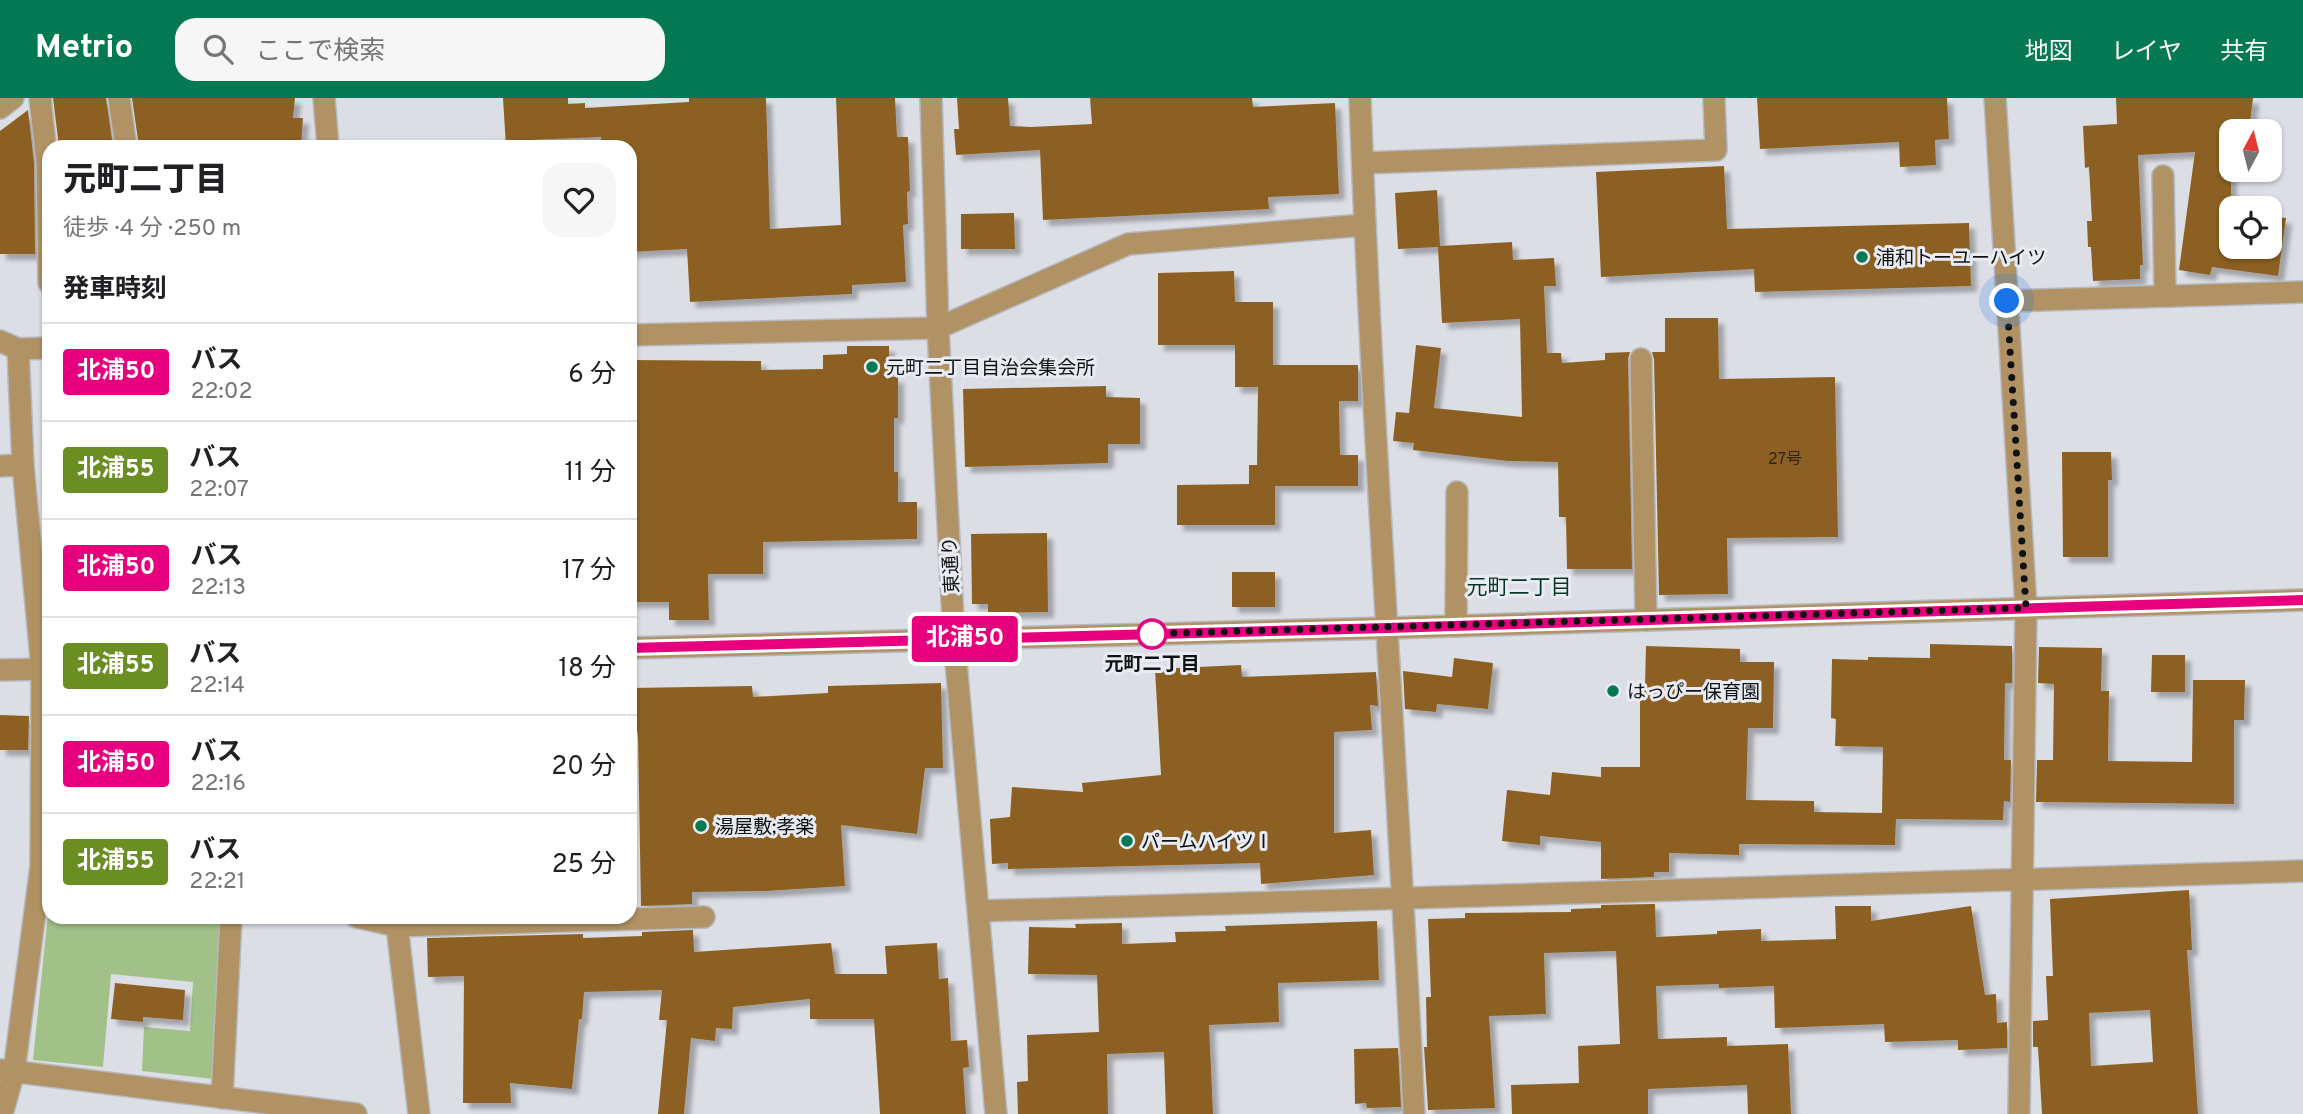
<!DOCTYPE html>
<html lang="ja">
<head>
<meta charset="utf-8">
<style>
  :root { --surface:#fff; --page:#f6f6f6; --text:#202124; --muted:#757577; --line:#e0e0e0; --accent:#057954 }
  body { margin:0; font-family:Overpass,"Noto Sans JP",sans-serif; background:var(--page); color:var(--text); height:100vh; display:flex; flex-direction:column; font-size:26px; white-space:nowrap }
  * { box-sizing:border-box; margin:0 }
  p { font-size:23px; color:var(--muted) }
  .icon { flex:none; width:38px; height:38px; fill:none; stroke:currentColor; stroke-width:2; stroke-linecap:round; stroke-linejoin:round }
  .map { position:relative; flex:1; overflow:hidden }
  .sheet { position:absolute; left:42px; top:42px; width:595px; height:784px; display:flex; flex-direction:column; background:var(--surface); border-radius:21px; box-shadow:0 2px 5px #0004 }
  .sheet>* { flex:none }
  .badge { padding:0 14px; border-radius:5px; font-size:24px; line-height:46px }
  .needle { width:46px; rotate:7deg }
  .tools { position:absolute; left:2219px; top:21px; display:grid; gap:14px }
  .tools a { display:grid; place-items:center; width:63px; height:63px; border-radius:14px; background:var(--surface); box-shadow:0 2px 5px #0004; font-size:35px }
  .you { position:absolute; width:35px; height:35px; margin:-18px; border:5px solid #fff; border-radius:50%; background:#1a73e8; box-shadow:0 0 0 10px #1a73e833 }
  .map>.badge { position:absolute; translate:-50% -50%; box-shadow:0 0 0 4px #fff }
  h2 { padding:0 21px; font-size:26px; line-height:63px }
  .round { display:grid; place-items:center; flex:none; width:74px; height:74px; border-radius:21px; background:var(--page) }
  .overview { display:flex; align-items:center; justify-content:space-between; height:119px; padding:0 21px }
  h1 { font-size:33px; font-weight:800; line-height:52px }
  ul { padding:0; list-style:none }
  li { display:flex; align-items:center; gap:21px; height:98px; padding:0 21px; border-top:2px solid var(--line) }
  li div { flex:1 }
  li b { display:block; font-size:26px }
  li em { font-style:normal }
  li .badge { min-width:77px; font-weight:700; text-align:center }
  header { display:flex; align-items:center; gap:42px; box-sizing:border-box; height:98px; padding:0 35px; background:var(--accent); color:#fff }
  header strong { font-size:33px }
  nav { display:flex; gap:38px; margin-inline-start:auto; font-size:24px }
  .search { width:490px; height:63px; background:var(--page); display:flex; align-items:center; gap:18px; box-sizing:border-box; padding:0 24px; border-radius:21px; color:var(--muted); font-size:26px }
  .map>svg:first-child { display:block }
  .green { fill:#a1c188 }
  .building { fill:#8c6120; fill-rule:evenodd; filter:url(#shadow) }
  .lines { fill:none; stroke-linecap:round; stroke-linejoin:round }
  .minor-casing { stroke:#b7b9bf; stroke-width:24 }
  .minor { stroke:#b09265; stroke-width:21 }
  .line-casing { stroke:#fff; stroke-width:16 }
  .line { stroke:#e6007e; stroke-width:10 }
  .walk { stroke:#101113; stroke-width:7; stroke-dasharray:0 12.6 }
  .poi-dot { fill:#057954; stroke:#e9ebf2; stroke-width:2.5 }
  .stop-dot { fill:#fff; stroke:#e6007e; stroke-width:3.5 }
  .labels { text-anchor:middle; stroke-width:6; stroke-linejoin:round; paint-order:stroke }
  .number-label { font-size:16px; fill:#2f2516 }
  .poi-label { font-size:19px; fill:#101113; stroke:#e9ebf2; text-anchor:start }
  .street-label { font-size:19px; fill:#101113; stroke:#e9ebf2 }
  .stop-label { font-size:19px; font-weight:bold; fill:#101113; stroke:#e9ebf2 }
  .neighbourhood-label { font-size:21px; fill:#063725; stroke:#e9ebf2 }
</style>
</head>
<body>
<header>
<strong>Metrio</strong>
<div class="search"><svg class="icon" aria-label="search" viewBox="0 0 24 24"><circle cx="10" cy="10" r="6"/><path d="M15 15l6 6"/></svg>ここで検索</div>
<nav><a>地図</a><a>レイヤ</a><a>共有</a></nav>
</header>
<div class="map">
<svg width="2303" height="1016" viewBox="0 0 2303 1016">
  <defs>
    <filter id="shadow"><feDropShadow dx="6" dy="6" stdDeviation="2" flood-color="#0004"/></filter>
  </defs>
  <rect width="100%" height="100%" fill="#dcdee5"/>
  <!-- green -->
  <path class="green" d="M49,806V819H223L214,981L142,973L144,929L190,933L193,884L111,876L103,969L33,962Z"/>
  <!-- building -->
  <g class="building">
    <path d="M53,0H106L113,49H59Z"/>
    <path d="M132,0H295L293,20H303L301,49H139Z"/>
    <path d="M503,0H568V6L585,5V10L689,4V0H766L770,131L841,127L836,0H895L897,39H908L910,93L907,94L908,126L903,127L906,184L852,187V196L690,204L687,151L630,154V49H602L601,39L530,42V49H506Z"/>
    <path d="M957,0H1008L1010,28L1031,29L1092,26L1090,0H1252L1253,9L1335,5L1339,96L1268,99L1269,111L1043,122L1040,52L956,57L954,31H959Z"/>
    <path d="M1757,0H1947L1949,41L1935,42L1936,67L1900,69L1899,44L1760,51Z"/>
    <path d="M2116,0H2253L2249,33H2231V149H2270V118L2286,120L2278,178L2212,169L2210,177L2179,172L2195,54L2138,57L2143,167H2140V181L2093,183L2091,149H2088L2087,123H2092L2089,69L2085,70L2083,28L2117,26Z"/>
    <path d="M28,12L34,65L35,156H0V33Z"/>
    <path d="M1724,68L1727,131L1969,125L1971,188L1755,194L1754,171L1601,179L1596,74Z"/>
    <path d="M1437,92L1440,148L1512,144L1513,162L1554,160L1556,188H1544L1547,255H1561L1562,265L1605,262V255L1630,254L1628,261L1632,471H1567L1566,419H1559L1558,364L1508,363L1413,352L1414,345L1393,343L1396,314L1409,315L1416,247L1441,250L1434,310L1522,319L1520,221L1442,225L1438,149L1398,151L1395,95Z"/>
    <path d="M1014,115L1015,151H961V116Z"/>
    <path d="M1234,173L1235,204H1273V267H1358V303H1339L1340,357H1358V388H1275V427H1177V387L1249,386V367H1257L1258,289H1235V247H1158V175Z"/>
    <path d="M1665,220H1718L1719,281L1835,279L1838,439L1727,440L1728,496L1659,497L1654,261L1652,254H1665Z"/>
    <path d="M847,248H889V279H898V320H894V374H898V404H917V441L763,444V476H708L709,522H669V504H630V262L761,263V272L823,271V257L847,256Z"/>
    <path d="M1106,288V299L1140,300V346H1108V365L965,369L963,291Z"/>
    <path d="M2062,354H2111L2112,382H2108V459H2063Z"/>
    <path d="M1047,435L1048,514L988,515V506H972L971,436Z"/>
    <rect x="1232" y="474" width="43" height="35"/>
    <path d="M1930,546L2012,548V585H2005L2004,662H2011L2010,704L2004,703L2003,722L1896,721L1895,747L1739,746V757L1669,755V774H1654V779L1601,781V744L1540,738V747L1502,743L1507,692L1550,697L1552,674L1601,679V669H1640V589H1645L1646,548L1740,551V564H1774L1773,630H1748L1746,702L1814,703V714L1882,715L1883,649L1835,648L1836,621L1831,620L1832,561L1868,562V559L1930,560Z"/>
    <path d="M2039,549L2102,550L2101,593H2109L2108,663L2192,664L2193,582H2245L2244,622H2234V706L2036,704L2037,662H2053L2054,586L2038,585Z"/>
    <path d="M2152,557H2185V594H2151Z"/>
    <path d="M1454,560L1493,565L1488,611L1437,606L1436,614L1405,611L1403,573L1452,579Z"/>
    <path d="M1241,567L1242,579L1376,574L1378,608L1370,607L1372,632L1334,634V735L1371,732L1374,777L1261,786L1260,765L1008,771V765L992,766L990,721L1010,719L1012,689L1083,694L1082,685L1161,677L1155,571Z"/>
    <path d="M941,585L943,670H925L917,736L841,727L845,788L766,793L692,794V806L641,808L638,634L630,633V590L752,588L753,599L828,595V588Z"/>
    <path d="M0,617L29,618L28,652H0Z"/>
    <path d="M2189,792L2192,852H2187L2198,1016H2042L2038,949H2033V923L2048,922L2046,878H2053L2050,801ZM2150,912L2153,964L2091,968L2089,915Z"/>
    <path d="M1655,806L1656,839L1717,836V833L1761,831V843L1836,841L1835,808H1871V823L1971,808L1985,897L1996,896L1997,925L2007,924V950L1958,952V942L1885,944L1884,926L1775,930L1774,888L1719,890V886L1656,888L1658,941L1727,939V948L1788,946L1791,1016H1748L1747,987L1648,991V1016H1512L1511,987L1579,985L1578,948L1620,946L1616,853L1544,855L1546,916L1489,918L1495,1010L1428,1012L1424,949H1427L1426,899H1431L1428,821L1465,820V815L1571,814V811L1601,810V807Z"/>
    <path d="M1377,823L1379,882L1278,885L1279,924L1209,927L1213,1016H1166L1164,954L1107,956L1108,1016H1018L1017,984L1028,983L1027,937L1099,934L1097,877L1028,876L1029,829L1076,830L1075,826L1122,825V846L1176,844L1175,834L1226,833L1225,828Z"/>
    <path d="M693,832L694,854L831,845L835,876H887L885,848L937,845L939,881L948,880L951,943L967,942L969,969L963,970L966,1016H880L874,921H810V901L733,909L732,931L716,930L715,943L691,940L684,1016H658L667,922H659L662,892L584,894L582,921H579L572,991L510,985L511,1005H463L464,878L428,879L427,840L583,836V840L642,838V834Z"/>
    <path d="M115,885L185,892L183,922L143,919V924L111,921Z"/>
    <path d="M1398,950L1401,1009L1367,1010L1366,1005L1355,1006L1354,951Z"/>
  </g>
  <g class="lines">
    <defs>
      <g id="minor">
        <path d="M40,0L47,64L49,185"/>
        <path d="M119,0L126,49"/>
        <path d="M324,0L328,49"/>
        <path d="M931,0L938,230L954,541L996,1016"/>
        <path d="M1360,0C1372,339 1398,677 1414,1016"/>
        <path d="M1995,0L2026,510L2019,1016"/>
        <path d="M0,10L13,0"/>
        <path d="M1363,65L1716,52L1714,0"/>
        <path d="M2163,78L2165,198"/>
        <path d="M2007,203L2303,194"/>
        <path d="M630,237L938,230L1128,146L1365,127"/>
        <path d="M0,243L18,251L49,250"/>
        <path d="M1641,261L1646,522"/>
        <path d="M0,368L23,367"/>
        <path d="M1456,528L1457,394"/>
        <path d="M630,550L1388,530L2303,502"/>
        <path d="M0,572L49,571"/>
        <path d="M979,813L2303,773"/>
        <path d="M357,819L397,828L704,819"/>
        <path d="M396,819L419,1016"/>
        <path d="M2,972L356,1016"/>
        <path d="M222,1000L231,819"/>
        <path d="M2,1016L14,974L41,768L42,571L23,367L18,251"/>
      </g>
    </defs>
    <!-- minor casing -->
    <use href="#minor" class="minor-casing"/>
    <!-- minor -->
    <use href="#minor" class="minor"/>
  </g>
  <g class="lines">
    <defs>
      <path id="line" d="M630,550L1388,530L2303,502"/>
    </defs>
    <!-- line casing -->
    <use href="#line" class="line-casing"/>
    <!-- line -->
    <use href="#line" class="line"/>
    <!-- walk -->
    <path class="walk" d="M1152,536H1144L2026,510L2007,203"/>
  </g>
  <!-- markers -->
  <g class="poi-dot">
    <circle cx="1862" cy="159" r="7"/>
    <circle cx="872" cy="269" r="7"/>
    <circle cx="1613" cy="593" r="7"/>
    <circle cx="701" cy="728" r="7"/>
    <circle cx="1127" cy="743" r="7"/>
  </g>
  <circle class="stop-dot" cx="1152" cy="536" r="14"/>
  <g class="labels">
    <!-- number labels -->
    <g class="number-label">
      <text x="1785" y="366">27号</text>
    </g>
    <!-- poi labels -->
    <g class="poi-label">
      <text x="1876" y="166">浦和トーユーハイツ</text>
      <text x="886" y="276">元町二丁目自治会集会所</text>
      <text x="1627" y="600">はっぴー保育園</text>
      <text x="715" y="735">湯屋敷;孝楽</text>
      <text x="1141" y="750">パームハイツⅠ</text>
    </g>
    <!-- street labels -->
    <g class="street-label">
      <text transform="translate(950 467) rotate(-93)" y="7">東通り</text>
    </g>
    <!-- stop labels -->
    <g class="stop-label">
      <text x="1152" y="572">元町二丁目</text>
    </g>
    <!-- neighbourhood labels -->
    <g class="neighbourhood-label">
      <text x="1519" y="496">元町二丁目</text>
    </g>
  </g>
</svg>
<div class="tools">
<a><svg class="needle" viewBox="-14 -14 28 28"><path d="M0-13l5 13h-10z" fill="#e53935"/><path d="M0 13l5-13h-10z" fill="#757577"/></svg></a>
<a><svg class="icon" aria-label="locate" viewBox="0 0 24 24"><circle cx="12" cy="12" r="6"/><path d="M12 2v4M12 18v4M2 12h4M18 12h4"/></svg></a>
</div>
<div class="you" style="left:2007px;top:203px"></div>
<b class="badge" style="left:965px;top:541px;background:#e6007e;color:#fff">北浦50</b>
<section class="sheet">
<div class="overview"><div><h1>元町二丁目</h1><p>徒歩 · 4 分 · 250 m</p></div><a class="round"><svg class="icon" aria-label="heart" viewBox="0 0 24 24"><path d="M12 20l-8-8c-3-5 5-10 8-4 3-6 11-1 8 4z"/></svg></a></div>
<h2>発車時刻</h2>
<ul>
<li><span class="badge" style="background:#e6007e;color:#fff">北浦50</span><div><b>バス</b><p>22:02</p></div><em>6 分</em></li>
<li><span class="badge" style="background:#6b8e23;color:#fff">北浦55</span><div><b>バス</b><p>22:07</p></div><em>11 分</em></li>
<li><span class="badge" style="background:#e6007e;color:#fff">北浦50</span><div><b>バス</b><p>22:13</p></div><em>17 分</em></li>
<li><span class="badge" style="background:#6b8e23;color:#fff">北浦55</span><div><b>バス</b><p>22:14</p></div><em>18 分</em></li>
<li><span class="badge" style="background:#e6007e;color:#fff">北浦50</span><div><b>バス</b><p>22:16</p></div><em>20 分</em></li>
<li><span class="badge" style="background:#6b8e23;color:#fff">北浦55</span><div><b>バス</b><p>22:21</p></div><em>25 分</em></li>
</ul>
</section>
</div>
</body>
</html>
